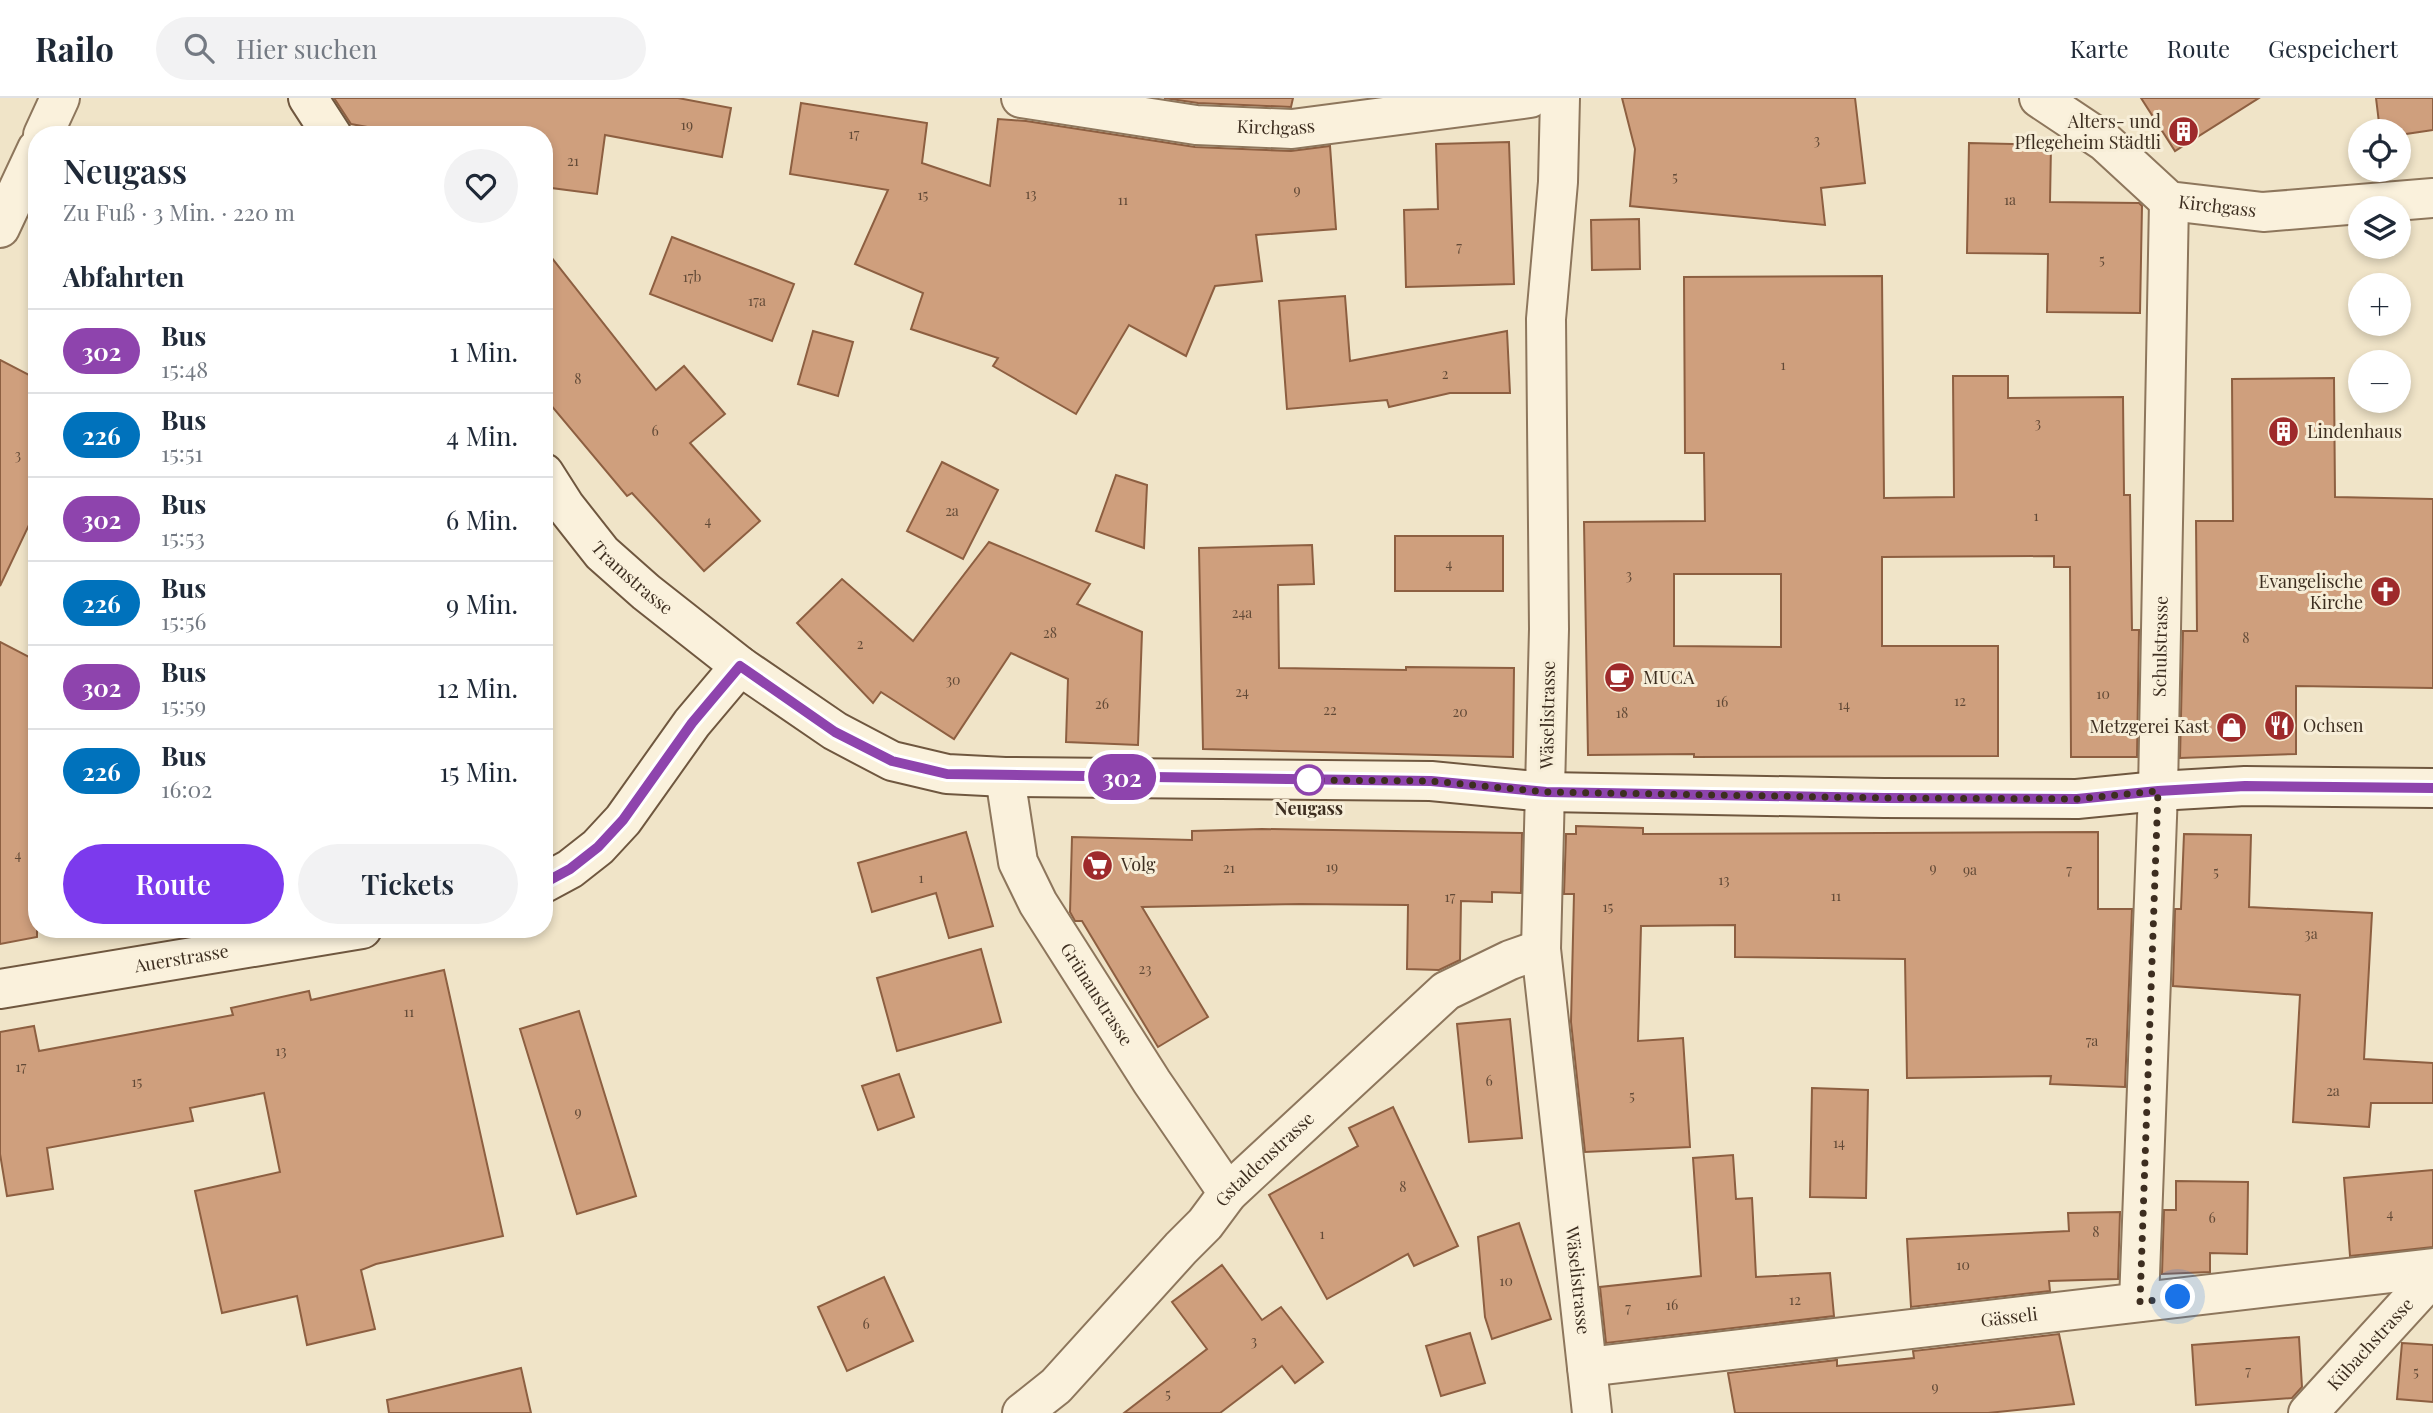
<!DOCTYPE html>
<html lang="de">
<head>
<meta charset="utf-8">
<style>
  :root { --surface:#fff; --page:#f2f2f3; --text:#1f2937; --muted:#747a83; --line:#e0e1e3; --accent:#7c3aed }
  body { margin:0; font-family:"Playfair Display",serif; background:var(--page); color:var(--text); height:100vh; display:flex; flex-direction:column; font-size:26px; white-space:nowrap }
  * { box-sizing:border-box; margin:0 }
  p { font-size:23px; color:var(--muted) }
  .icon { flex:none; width:38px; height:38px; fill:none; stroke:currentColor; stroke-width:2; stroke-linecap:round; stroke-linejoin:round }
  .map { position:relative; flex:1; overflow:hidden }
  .panel { position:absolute; left:28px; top:28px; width:525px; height:812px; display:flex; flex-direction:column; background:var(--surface); border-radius:28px; box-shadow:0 4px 10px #0003 }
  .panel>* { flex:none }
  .badge { padding:0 14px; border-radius:23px; font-size:24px; line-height:46px }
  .fabs { position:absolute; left:2348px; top:21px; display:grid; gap:14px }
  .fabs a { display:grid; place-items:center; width:63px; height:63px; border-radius:50%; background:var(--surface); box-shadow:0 4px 10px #0003; font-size:35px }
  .you { position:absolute; width:35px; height:35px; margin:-18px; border:5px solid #fff; border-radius:50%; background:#1a73e8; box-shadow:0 0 0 10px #1a73e833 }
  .map>.badge { position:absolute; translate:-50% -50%; box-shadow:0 0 0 4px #fff }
  h2 { padding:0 35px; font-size:26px; line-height:63px }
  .round { display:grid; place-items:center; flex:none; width:74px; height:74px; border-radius:37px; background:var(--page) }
  .headline { display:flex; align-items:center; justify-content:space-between; height:119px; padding:0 35px }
  h1 { font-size:33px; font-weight:600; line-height:52px }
  .action { display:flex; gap:14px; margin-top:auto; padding:14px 35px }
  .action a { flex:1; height:80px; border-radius:42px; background:var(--accent); color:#fff; font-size:28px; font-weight:600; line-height:80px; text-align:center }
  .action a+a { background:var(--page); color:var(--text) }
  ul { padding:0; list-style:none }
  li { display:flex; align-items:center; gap:21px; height:84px; padding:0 35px; border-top:2px solid var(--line) }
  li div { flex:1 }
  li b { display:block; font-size:26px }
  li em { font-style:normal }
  li .badge { min-width:77px; font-weight:700; text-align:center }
  header { display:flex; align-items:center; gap:42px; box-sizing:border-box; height:98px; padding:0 35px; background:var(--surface); border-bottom:2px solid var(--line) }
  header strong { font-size:33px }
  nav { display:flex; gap:38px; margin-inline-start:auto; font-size:24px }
  .search { width:490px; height:63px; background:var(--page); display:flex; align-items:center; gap:18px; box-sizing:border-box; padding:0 24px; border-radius:38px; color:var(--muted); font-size:26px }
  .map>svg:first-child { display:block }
  .building { fill:#cf9f7d; stroke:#8d5f41; stroke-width:2; fill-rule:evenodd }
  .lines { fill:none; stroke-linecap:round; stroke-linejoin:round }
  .street-casing { stroke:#8d765c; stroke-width:42 }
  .secondary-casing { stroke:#6f573f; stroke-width:42 }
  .street { stroke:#faf1dc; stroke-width:38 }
  .secondary { stroke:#faf1dc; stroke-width:38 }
  .line-casing { stroke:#fff; stroke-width:16 }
  .line { stroke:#8e44ad; stroke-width:10 }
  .walk { stroke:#3d2e20; stroke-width:7; stroke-dasharray:0 12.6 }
  .stop-dot { fill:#fff; stroke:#8e44ad; stroke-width:3.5 }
  .labels { text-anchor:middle; stroke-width:6; stroke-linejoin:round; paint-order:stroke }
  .number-label { font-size:14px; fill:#624a37 }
  .poi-label { font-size:18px; fill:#3d2e20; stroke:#f7eed8; text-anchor:start }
  .street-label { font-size:18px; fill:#3d2e20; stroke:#f7eed8 }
  .stop-label { font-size:18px; font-weight:bold; fill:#3d2e20; stroke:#f7eed8 }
</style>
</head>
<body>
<header>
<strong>Railo</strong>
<div class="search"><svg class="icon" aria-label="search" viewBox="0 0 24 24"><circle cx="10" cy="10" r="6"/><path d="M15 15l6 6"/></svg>Hier suchen</div>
<nav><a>Karte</a><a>Route</a><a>Gespeichert</a></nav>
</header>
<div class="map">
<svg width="2433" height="1315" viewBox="0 0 2433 1315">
  <rect width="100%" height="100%" fill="#f0e4c8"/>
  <!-- building -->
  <g class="building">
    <path d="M334,0H678L731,10L722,59L605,37L597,96L544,89V37H411L351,26Z"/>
    <path d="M1164,0H1293L1291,9L1198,5Z"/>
    <path d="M1622,0H1855L1865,85L1821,90L1825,127L1630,108L1635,51Z"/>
    <path d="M2141,0H2259L2175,53Z"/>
    <path d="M2376,0H2433V32L2399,37V33H2380Z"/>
    <path d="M801,5L927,25L922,65L990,88L998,21L1026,23L1195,49L1291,53L1330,48L1336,131L1256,137L1262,183L1215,188L1186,258L1129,227L1076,316L993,268L998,260L911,231L923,195L855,166L888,92L790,76Z"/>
    <path d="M1509,44L1514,186L1406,189L1404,112L1438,111L1436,46Z"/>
    <path d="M1969,45L2051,47L2050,104L2139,105L2142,108L2140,215L2047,214L2048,156L1967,155Z"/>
    <path d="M1639,121L1640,171L1592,172L1591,122Z"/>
    <path d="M672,139L794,186L772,243L650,196Z"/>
    <path d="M544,150L656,292L684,268L725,316L690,345L760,423L704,473L632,395L627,398L544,299Z"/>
    <path d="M1882,178L1884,400L1954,399L1953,278H2008V300L2123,299L2124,397H2130L2132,532H2139L2137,659H2071L2070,469H2054V458L1882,459V548H1998V658L1694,659V656L1588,657L1584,424L1705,423L1704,355H1685L1684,179ZM1674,476H1781V549L1674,548Z"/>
    <path d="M1345,198L1350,263L1507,233L1510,295H1450L1389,309L1387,302L1287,311L1279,203Z"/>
    <path d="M813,233L853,244L838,298L798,286Z"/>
    <path d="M0,262L37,281V410L0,488Z"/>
    <path d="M2334,280L2335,399L2433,401V590L2296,588V656L2180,660L2183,533H2197L2196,423H2233L2232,281Z"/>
    <path d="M942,364L998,392L963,461L907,433Z"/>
    <path d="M1116,377L1147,387L1144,450L1096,433Z"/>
    <rect x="1395" y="438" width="108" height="55"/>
    <path d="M989,444L1090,486L1077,506L1142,534L1138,647L1066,644L1068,581L1011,555L954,641L881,594L873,605L797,525L842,481L913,543Z"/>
    <path d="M1312,447L1314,486L1278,487L1279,570L1406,572V569L1514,570L1513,659L1203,651L1199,450Z"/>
    <path d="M0,544L37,563V613L31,624L37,683V839L0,846Z"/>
    <path d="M1576,728L1643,730V736L2098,734V811H2132L2125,989L2050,986L2051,978L1907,980L1905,861L1735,859V827L1641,828L1638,943L1683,940L1690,1049L1585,1054L1571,924L1574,796H1564L1566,736H1576Z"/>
    <path d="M1262,731L1522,735L1521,795L1492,794V804L1461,803L1460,862L1439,872L1407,871L1408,807L1300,806L1142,809L1208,919L1158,949L1082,823H1075L1070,814L1072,739L1192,742V733Z"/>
    <path d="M966,734L993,828L949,840L936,795L872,814L858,765Z"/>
    <path d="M2184,736L2251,737L2249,809L2372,815L2364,961L2433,965V1005H2371L2369,1029L2293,1024L2300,897L2173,888L2175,811H2181Z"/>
    <path d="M981,851L1001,924L897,953L877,880Z"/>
    <path d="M444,872L503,1138L376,1166L361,1172L375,1231L307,1247L297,1198L222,1215L195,1093L280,1074L264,995L190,1010L193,1023L47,1050L53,1091L7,1098L0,1056V934L34,928L39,953L233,917L231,910L309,893L311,902Z"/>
    <path d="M579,913L636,1098L577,1116L520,931Z"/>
    <path d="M1510,921L1522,1040L1469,1044L1457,926Z"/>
    <path d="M899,976L914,1019L878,1032L862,988Z"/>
    <path d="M1812,990L1868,992L1866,1100L1810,1099Z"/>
    <path d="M1393,1009L1458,1148L1414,1168L1408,1156L1327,1201L1269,1097L1358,1048L1349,1030Z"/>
    <path d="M1733,1057L1736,1101L1752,1100L1756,1179L1830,1175L1834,1218L1606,1245L1600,1189L1701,1178L1693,1060Z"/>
    <path d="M2433,1072V1149L2350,1158L2344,1080Z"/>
    <path d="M2176,1083L2248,1084L2247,1156L2210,1155V1174L2162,1176L2164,1112H2176Z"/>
    <path d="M2120,1114L2118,1181L2049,1183L2050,1193L1911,1209L1907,1141L2069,1133L2068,1115Z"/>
    <path d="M1519,1125L1551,1221L1492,1241L1485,1219L1478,1139Z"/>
    <path d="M1222,1167L1262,1222L1281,1209L1323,1264L1295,1285L1282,1268L1220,1315H1124L1207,1251L1172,1204Z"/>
    <path d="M884,1179L913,1243L847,1273L818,1209Z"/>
    <path d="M1470,1235L1485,1285L1441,1298L1426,1248Z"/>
    <path d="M2059,1236L2074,1306L1988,1315H1735L1728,1275L1837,1262V1268L1914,1260L1913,1253Z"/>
    <path d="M2299,1239L2302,1289L2292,1300L2196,1307L2192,1247Z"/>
    <path d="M2402,1245L2433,1247V1304L2397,1301Z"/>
    <path d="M521,1270L531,1315H389L387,1302Z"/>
  </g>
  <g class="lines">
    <defs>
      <g id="street">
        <path id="s1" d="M1021,0L1196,27L1292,31L1530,0"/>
        <path id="s2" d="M1560,0L1558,84L1546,221L1549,531L1541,851L1592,1315"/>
        <path id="s3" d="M2039,0L2105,44L2169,103L2263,114L2433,100"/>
        <path d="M43,37L60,0"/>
        <path d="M0,130L37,51"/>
        <path id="s4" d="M1005,679L1018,764L1038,805L1152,984L1228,1095"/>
        <path id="s5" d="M2139,1204L2158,693L2169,103"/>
        <path id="s6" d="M1587,1269L2433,1170"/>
        <path id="s7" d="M1022,1315L1056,1288L1181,1150L1205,1126L1228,1095L1446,893L1510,862L1541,851"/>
        <path id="s8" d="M2308,1315L2433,1178"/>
      </g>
      <g id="secondary">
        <path d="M308,0L332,37"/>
        <path id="s9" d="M544,375L565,408L602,455L646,494L740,568L835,633L892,663L947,676L1005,679L1431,683L1546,694L1884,700L2077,701L2158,693L2245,688L2433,690"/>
        <path d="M544,785L570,771L598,749L623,722L692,625L740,568"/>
        <path id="s10" d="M0,891L362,831"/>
      </g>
    </defs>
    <!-- street casing -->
    <use href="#street" class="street-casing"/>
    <!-- secondary casing -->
    <use href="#secondary" class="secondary-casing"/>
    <!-- street -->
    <use href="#street" class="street"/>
    <!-- secondary -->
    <use href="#secondary" class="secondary"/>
  </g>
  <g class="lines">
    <defs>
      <path id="line" d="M544,785L570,771L598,749L623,722L692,625L740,568L835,634L892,663L947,676L1431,683L1546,694L1884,700L2077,701L2158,693L2245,688L2433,690"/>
    </defs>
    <!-- line casing -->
    <use href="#line" class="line-casing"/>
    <!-- line -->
    <use href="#line" class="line"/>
    <!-- walk -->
    <path class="walk" d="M1309,682L1431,683L1546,694L1884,700L2077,701L2158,693L2140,1204L2178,1199"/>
  </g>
  <!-- icons -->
  <defs>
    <symbol id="building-disc" viewBox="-11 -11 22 22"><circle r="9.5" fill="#9e2a2b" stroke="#f7eed8"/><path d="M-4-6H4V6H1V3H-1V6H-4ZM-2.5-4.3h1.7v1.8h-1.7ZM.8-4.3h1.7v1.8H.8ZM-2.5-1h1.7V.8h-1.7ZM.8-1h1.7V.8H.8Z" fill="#fff"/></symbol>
    <symbol id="church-disc" viewBox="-11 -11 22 22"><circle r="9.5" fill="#9e2a2b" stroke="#f7eed8"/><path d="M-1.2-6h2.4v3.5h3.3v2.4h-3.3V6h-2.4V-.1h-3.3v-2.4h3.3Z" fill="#fff"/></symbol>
    <symbol id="cafe-disc" viewBox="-11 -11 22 22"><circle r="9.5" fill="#9e2a2b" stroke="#f7eed8"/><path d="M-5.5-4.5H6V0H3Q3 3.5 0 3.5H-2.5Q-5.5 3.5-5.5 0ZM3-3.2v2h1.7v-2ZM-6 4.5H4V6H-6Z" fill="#fff"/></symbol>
    <symbol id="restaurant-disc" viewBox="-11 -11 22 22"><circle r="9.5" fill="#9e2a2b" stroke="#f7eed8"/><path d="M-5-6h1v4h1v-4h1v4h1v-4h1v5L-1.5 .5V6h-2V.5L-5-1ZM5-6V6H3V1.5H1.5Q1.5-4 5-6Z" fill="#fff"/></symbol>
    <symbol id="shop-disc" viewBox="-11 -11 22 22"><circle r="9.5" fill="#9e2a2b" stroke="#f7eed8"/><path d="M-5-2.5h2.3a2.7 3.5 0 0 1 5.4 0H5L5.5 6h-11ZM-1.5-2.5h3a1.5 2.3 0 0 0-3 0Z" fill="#fff"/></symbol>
    <symbol id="supermarket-disc" viewBox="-11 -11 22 22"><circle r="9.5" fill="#9e2a2b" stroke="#f7eed8"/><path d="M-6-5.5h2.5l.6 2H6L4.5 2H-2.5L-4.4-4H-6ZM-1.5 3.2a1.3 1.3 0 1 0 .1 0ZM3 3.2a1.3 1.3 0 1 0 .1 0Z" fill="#fff"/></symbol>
  </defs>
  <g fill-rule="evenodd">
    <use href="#building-disc" x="2166" y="16" width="35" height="35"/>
    <use href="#building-disc" x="2266" y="316" width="35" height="35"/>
    <use href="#church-disc" x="2368" y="476" width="35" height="35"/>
    <use href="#cafe-disc" x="1602" y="562" width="35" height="35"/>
    <use href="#restaurant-disc" x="2262" y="610" width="35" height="35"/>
    <use href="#shop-disc" x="2214" y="612" width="35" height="35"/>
    <use href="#supermarket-disc" x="1080" y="750" width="35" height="35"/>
  </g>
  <!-- markers -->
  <circle class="stop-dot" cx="1309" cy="682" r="14"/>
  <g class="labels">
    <!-- number labels -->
    <g class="number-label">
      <text x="687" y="32">19</text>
      <text x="854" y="41">17</text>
      <text x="1817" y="47">3</text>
      <text x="573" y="68">21</text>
      <text x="1675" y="84">5</text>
      <text x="1297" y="97">9</text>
      <text x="1031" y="101">13</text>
      <text x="923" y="102">15</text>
      <text x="1123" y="107">11</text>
      <text x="2010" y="107">1a</text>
      <text x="1459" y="154">7</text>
      <text x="2102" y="167">5</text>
      <text x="692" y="184">17b</text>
      <text x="757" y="208">17a</text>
      <text x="1783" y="272">1</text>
      <text x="1445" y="281">2</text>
      <text x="578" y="286">8</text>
      <text x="2038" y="330">3</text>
      <text x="655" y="338">6</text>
      <text x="18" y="362">3</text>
      <text x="952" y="418">2a</text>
      <text x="2036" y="423">1</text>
      <text x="708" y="428">4</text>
      <text x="1449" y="471">4</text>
      <text x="1629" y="482">3</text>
      <text x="1242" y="520">24a</text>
      <text x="1050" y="540">28</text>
      <text x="2246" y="545">8</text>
      <text x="860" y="551">2</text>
      <text x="953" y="587">30</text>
      <text x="1242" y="599">24</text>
      <text x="2103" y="601">10</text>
      <text x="1960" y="608">12</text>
      <text x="1722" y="609">16</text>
      <text x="1102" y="611">26</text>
      <text x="1844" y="612">14</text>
      <text x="1330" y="617">22</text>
      <text x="1460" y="619">20</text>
      <text x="1622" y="620">18</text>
      <text x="18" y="762">4</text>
      <text x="1332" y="774">19</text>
      <text x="1229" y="775">21</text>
      <text x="1933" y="775">9</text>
      <text x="1970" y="777">9a</text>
      <text x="2069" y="777">7</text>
      <text x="2216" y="779">5</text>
      <text x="921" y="785">1</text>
      <text x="1724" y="787">13</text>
      <text x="1836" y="803">11</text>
      <text x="1450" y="804">17</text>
      <text x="1608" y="814">15</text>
      <text x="2311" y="841">3a</text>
      <text x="1145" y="876">23</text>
      <text x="409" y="919">11</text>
      <text x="2092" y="948">7a</text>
      <text x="281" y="958">13</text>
      <text x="21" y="974">17</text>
      <text x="1489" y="988">6</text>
      <text x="137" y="989">15</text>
      <text x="2333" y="998">2a</text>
      <text x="1632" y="1003">5</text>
      <text x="578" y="1019">9</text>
      <text x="1839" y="1050">14</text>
      <text x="1403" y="1094">8</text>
      <text x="2390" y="1121">4</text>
      <text x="2212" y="1125">6</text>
      <text x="2096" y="1139">8</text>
      <text x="1322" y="1141">1</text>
      <text x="1963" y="1172">10</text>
      <text x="1506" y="1188">10</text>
      <text x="1795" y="1207">12</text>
      <text x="1672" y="1212">16</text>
      <text x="1628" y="1215">7</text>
      <text x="866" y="1231">6</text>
      <text x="1254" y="1248">3</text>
      <text x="2248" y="1278">7</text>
      <text x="2416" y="1279">5</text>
      <text x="1935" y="1294">9</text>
      <text x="1168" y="1301">5</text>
    </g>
    <!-- poi labels -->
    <g class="poi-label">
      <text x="2161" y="30" text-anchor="end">Alters- und<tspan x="2161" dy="21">Pflegeheim Städtli</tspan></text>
      <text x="2307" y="340">Lindenhaus</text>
      <text x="2363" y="490" text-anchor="end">Evangelische<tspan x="2363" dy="21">Kirche</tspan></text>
      <text x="1643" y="586">MUCA</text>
      <text x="2303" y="634">Ochsen</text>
      <text x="2209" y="635" text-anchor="end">Metzgerei Kast</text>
      <text x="1121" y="773">Volg</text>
    </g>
    <!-- street labels -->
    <g class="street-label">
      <text dy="6" stroke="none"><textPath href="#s1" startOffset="257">Kirchgass</textPath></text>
      <text dy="6" stroke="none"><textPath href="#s3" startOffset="215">Kirchgass</textPath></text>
      <text dy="6" stroke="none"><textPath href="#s9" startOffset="138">Tramstrasse</textPath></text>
      <text dy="6" stroke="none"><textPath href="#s5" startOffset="656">Schulstrasse</textPath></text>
      <text transform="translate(1548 617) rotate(-89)" y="6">Wäselistrasse</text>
      <text dy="6" stroke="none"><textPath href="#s10" startOffset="184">Auerstrasse</textPath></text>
      <text dy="6" stroke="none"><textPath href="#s4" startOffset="240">Grünaustrasse</textPath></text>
      <text dy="6" stroke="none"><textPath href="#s7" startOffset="352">Gstaldenstrasse</textPath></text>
      <text dy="6" stroke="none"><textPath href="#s2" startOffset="1185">Wäselistrasse</textPath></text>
      <text dy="6" stroke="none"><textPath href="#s6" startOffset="425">Gässeli</textPath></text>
      <text dy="6" stroke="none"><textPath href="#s8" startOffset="93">Kübachstrasse</textPath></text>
    </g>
    <!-- stop labels -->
    <g class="stop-label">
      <text x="1309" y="717">Neugass</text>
    </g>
  </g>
</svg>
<div class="fabs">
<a><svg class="icon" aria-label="locate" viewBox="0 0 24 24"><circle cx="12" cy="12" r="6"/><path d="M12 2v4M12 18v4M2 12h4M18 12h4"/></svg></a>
<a><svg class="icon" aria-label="layers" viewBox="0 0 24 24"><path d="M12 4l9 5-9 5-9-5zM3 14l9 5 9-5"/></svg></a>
<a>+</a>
<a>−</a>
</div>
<div class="you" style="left:2178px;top:1199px"></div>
<b class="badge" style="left:1122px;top:679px;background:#8e44ad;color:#fff">302</b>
<section class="panel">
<div class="headline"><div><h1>Neugass</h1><p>Zu Fuß · 3 Min. · 220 m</p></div><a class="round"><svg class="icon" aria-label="heart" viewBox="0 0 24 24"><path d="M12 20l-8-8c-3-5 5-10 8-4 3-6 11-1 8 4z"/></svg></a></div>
<h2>Abfahrten</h2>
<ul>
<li><span class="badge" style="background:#8e44ad;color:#fff">302</span><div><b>Bus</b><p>15:48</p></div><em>1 Min.</em></li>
<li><span class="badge" style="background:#0072bc;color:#fff">226</span><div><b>Bus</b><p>15:51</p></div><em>4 Min.</em></li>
<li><span class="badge" style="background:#8e44ad;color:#fff">302</span><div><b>Bus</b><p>15:53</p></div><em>6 Min.</em></li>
<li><span class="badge" style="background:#0072bc;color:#fff">226</span><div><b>Bus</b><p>15:56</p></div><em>9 Min.</em></li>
<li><span class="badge" style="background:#8e44ad;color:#fff">302</span><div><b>Bus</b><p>15:59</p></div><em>12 Min.</em></li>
<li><span class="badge" style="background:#0072bc;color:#fff">226</span><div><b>Bus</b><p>16:02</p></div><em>15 Min.</em></li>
</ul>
<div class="action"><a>Route</a><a>Tickets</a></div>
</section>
</div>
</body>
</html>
